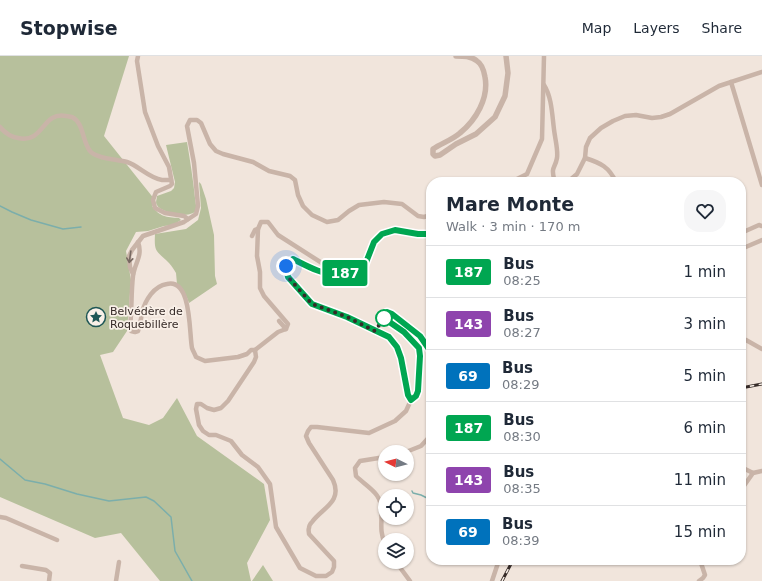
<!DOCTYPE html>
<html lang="en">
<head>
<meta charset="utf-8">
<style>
  :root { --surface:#fff; --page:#f6f6f7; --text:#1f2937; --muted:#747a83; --line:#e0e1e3 }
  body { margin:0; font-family:"DejaVu Sans",sans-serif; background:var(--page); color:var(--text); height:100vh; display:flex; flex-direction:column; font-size:15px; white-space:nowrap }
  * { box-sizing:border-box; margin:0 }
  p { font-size:13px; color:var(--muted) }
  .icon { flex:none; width:22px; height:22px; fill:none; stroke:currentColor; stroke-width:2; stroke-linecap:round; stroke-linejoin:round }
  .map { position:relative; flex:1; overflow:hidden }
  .drawer { position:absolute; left:426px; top:121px; width:320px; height:388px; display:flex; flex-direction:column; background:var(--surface); border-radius:16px; box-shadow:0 1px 3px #0004 }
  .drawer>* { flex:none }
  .badge { padding:0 8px; border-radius:3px; font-size:14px; line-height:26px }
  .needle { width:26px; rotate:276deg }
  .fabs { position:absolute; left:378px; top:389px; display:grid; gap:8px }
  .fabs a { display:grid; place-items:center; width:36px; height:36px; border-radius:50%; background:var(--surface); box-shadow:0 1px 3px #0004; font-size:20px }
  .you { position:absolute; width:20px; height:20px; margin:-10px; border:3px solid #fff; border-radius:50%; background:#1a73e8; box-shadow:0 0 0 6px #1a73e833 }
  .map>.badge { position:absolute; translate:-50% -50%; box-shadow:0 0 0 2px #fff }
  .round { display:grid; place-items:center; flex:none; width:42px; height:42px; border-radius:16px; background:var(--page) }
  .summary { display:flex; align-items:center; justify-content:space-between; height:68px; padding:0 20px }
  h1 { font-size:19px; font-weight:600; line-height:30px }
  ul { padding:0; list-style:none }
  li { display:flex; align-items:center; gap:12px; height:52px; padding:0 20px; border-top:1px solid var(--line) }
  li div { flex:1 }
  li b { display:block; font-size:15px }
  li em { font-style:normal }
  li .badge { min-width:44px; font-weight:700; text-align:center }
  header { display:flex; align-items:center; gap:24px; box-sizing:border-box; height:56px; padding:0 20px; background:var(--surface); border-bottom:1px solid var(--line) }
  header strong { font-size:19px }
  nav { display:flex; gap:22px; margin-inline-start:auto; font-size:14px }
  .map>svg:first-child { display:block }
  .green { fill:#b7c09c }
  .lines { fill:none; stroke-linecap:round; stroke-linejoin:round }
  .stream { stroke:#7baeab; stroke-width:1.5 }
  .minor { stroke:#c9b4a8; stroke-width:4.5 }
  .tertiary { stroke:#c9b4a8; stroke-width:5.5 }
  .rail-casing { stroke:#362b28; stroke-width:3 }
  .rail { stroke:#f9f0e8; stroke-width:1.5; stroke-dasharray:4.5; stroke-linecap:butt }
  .oneway { stroke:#786962 }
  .line-casing { stroke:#fff; stroke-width:9 }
  .line { stroke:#00a651; stroke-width:6 }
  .walk { stroke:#362b28; stroke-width:4; stroke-dasharray:0 7.2 }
  .stop-dot { fill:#fff; stroke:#00a651; stroke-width:2 }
  .labels { text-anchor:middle; stroke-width:3.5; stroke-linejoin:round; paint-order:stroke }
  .poi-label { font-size:11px; fill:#362b28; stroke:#f9f0e8; text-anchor:start }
</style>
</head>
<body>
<header>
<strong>Stopwise</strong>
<nav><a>Map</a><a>Layers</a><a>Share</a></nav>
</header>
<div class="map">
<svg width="762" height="525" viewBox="0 0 762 525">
  <rect width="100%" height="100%" fill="#f1e5dc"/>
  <!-- green -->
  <g class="green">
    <path d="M0,0H129L104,80L155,144L152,150C160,161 166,161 179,162L181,164L173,169L164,170L148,175L136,176L126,195L131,224L127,275L113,296L100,299L123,362L149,369L163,362L177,342L197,380L264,428L270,464L247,507L251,525H160L121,477L95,482L0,441Z"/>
    <path d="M187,86C190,104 193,123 195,142C195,145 197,151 196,154C192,164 159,156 157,149C155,146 157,143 157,140L171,135L174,132L175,126L166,89Z"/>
    <path d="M199,126L201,128L206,143L214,179L215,220L217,228L189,247C186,239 184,233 177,228L176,217C174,214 172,210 169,207C156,194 154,197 155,178L186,173L198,164L201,152Z"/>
    <path d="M263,509L273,525H252Z"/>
  </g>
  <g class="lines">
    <!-- stream -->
    <g class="stream">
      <path d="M0,150L12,156L31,164L63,173L81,171"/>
      <path d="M0,403L25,424L45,428L77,438L109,445L146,441L154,445L171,461L175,495L192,525"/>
      <path d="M412,435L413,437L421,439L431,444"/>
    </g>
    <!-- minor -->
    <g class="minor">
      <path d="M138,0L137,5L145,56L158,90L169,111L172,128L170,130L156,136L153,144L155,152L165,157L184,160L188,163"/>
      <path d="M731,26L762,129"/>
      <path d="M544,29C553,43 552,64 555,80C556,87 558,95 557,102C555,113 551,110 554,123L564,126L570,124L577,118L585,102L586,91L590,82L601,72L613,65L625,60L636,59L652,62L661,61L670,58L719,30L762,16"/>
      <path d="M0,71C5,77 11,81 18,82C44,88 42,55 66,60C67,60 71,61 72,61C84,67 82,85 90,95C96,103 117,103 127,106C139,110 149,122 162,124C165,124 168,124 171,124"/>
      <path d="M585,102C601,107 609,111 616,126"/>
      <path d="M504,126L513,125L527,118L542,83L544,0"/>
      <path d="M741,177L759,169L762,170"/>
      <path d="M431,178H418L395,174L382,178L374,186L365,209C357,213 347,219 338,219C323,219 307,209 293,203L285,211L288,221L312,248L347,261L389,281L397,291L401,302L408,339L411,344L416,340L418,335C419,324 422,304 419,294C417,284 394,269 385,263L384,260V258L387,257L392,258L420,279L431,296"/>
      <path d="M252,180L255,174L258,173"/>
      <path d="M138,186C143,200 135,206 133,220C131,237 132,254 130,271L131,275L135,276L138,275C140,269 141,263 142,257C145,244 154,230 167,228C192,222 189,278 192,292C193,295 195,298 196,301L205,305L238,301L247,298L251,294H255L278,276L286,273L288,268L264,240L260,232V216L257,200L258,173L261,166H268L278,179L325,209L330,217"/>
      <path d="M741,193L762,184"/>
      <path d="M133,218L130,211L129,200L132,194L143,180L184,166L196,158L198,150L194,107L187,70L190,64H197L201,67L210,88L216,95L223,98L253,106L269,115L290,120L295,124L298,139L303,150L312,159L327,166L338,164L349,155L359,149L384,146L402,148L418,160L424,161L431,159"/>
      <path d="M279,265L286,273"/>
      <path d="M741,283L746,284L762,293"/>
      <path d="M255,294L256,301L254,306L228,345L221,352L214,354L207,352L201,348H197L196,353L199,369L203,375L209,379H216L231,385L242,399L258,411L270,428L276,471L300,512L316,520H326L332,516L334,511V505L309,478C309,476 308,474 309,472C309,469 310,468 312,466C322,452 343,446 333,424L309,387L306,380L308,375L311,371H317L369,377L395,365L406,355L411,344"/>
      <path d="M406,396L421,390L431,379"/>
      <path d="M385,401L360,405L355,412L356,420C362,426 370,431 375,437C388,451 376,471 385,487"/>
      <path d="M741,411L753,417"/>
      <path d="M741,434L753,417L762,415"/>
      <path d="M0,461L6,462L57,484"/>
      <path d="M396,506L410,525"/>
      <path d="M22,510L46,514L50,517L49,525"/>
      <path d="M116,525L119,506"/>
      <path d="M492,525L499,504"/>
      <path d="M699,525L703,522L705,519L700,504"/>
    </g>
    <!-- tertiary -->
    <path class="tertiary" d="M456,0C463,0 471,0 477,5C482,8 484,15 485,21C489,42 476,64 460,77C452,84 442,87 433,93V98L435,100L440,99L456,88L476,78L495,61L505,40L508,17L506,0"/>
    <defs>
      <g id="rail">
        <path d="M741,332L762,328"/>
        <path d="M502,525L513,504"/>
      </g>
    </defs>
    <!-- rail casing -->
    <use href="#rail" class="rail-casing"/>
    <!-- rail -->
    <use href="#rail" class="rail"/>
  </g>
  <!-- one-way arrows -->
  <defs><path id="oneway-shaft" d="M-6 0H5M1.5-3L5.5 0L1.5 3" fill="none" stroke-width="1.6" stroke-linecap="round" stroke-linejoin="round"/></defs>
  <use class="oneway" href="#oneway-shaft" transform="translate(130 201) rotate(98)"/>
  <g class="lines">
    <defs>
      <path id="line" d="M431,178H418L395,174L382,178L374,186L365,209C357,213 347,219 338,219C323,219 307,210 293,203L286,210L288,221L312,248L347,261L389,281L397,291L401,302L408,339L411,344L416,340L418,335L420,300L419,292L404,276L385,263L384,260V258L387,256L392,258L420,280L431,296"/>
    </defs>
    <!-- line casing -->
    <use href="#line" class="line-casing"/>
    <!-- line -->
    <use href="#line" class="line"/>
    <!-- walk -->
    <path class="walk" d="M286,210L288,221L312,248L347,261L375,275L384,262"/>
  </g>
  <!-- icons -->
  <defs>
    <symbol id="sight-ring" viewBox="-11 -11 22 22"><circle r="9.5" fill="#f9f0e8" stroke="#1e5655" stroke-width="1.5"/><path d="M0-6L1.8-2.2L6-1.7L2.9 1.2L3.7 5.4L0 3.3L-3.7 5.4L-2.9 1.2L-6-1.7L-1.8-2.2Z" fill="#1e5655"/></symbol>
  </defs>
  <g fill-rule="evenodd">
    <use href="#sight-ring" x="85" y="250" width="22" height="22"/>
  </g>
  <!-- markers -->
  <circle class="stop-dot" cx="384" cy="262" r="8"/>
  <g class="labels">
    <!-- poi labels -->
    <g class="poi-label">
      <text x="110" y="259">Belvédère de<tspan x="110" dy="13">Roquebillère</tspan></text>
    </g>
  </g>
</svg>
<div class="fabs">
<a><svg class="needle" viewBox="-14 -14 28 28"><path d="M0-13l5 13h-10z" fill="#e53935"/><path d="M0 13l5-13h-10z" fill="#747a83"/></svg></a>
<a><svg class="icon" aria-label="locate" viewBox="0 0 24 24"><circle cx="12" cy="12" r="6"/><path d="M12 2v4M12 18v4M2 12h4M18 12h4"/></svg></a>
<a><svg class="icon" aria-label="layers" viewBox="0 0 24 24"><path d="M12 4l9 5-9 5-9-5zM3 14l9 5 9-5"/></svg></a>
</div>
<div class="you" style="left:286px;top:210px"></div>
<b class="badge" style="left:345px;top:217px;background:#00a651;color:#fff">187</b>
<section class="drawer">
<div class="summary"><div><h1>Mare Monte</h1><p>Walk · 3 min · 170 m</p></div><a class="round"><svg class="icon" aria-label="heart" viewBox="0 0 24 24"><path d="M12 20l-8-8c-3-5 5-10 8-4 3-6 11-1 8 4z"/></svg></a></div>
<ul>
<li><span class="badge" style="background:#00a651;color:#fff">187</span><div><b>Bus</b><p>08:25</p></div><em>1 min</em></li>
<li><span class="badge" style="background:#8e44ad;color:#fff">143</span><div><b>Bus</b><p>08:27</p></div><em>3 min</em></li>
<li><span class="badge" style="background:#0072bc;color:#fff">69</span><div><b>Bus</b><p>08:29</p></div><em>5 min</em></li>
<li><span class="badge" style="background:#00a651;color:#fff">187</span><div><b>Bus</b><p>08:30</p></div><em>6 min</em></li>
<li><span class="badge" style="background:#8e44ad;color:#fff">143</span><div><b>Bus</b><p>08:35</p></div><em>11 min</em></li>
<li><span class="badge" style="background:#0072bc;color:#fff">69</span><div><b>Bus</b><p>08:39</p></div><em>15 min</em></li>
</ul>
</section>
</div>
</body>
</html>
